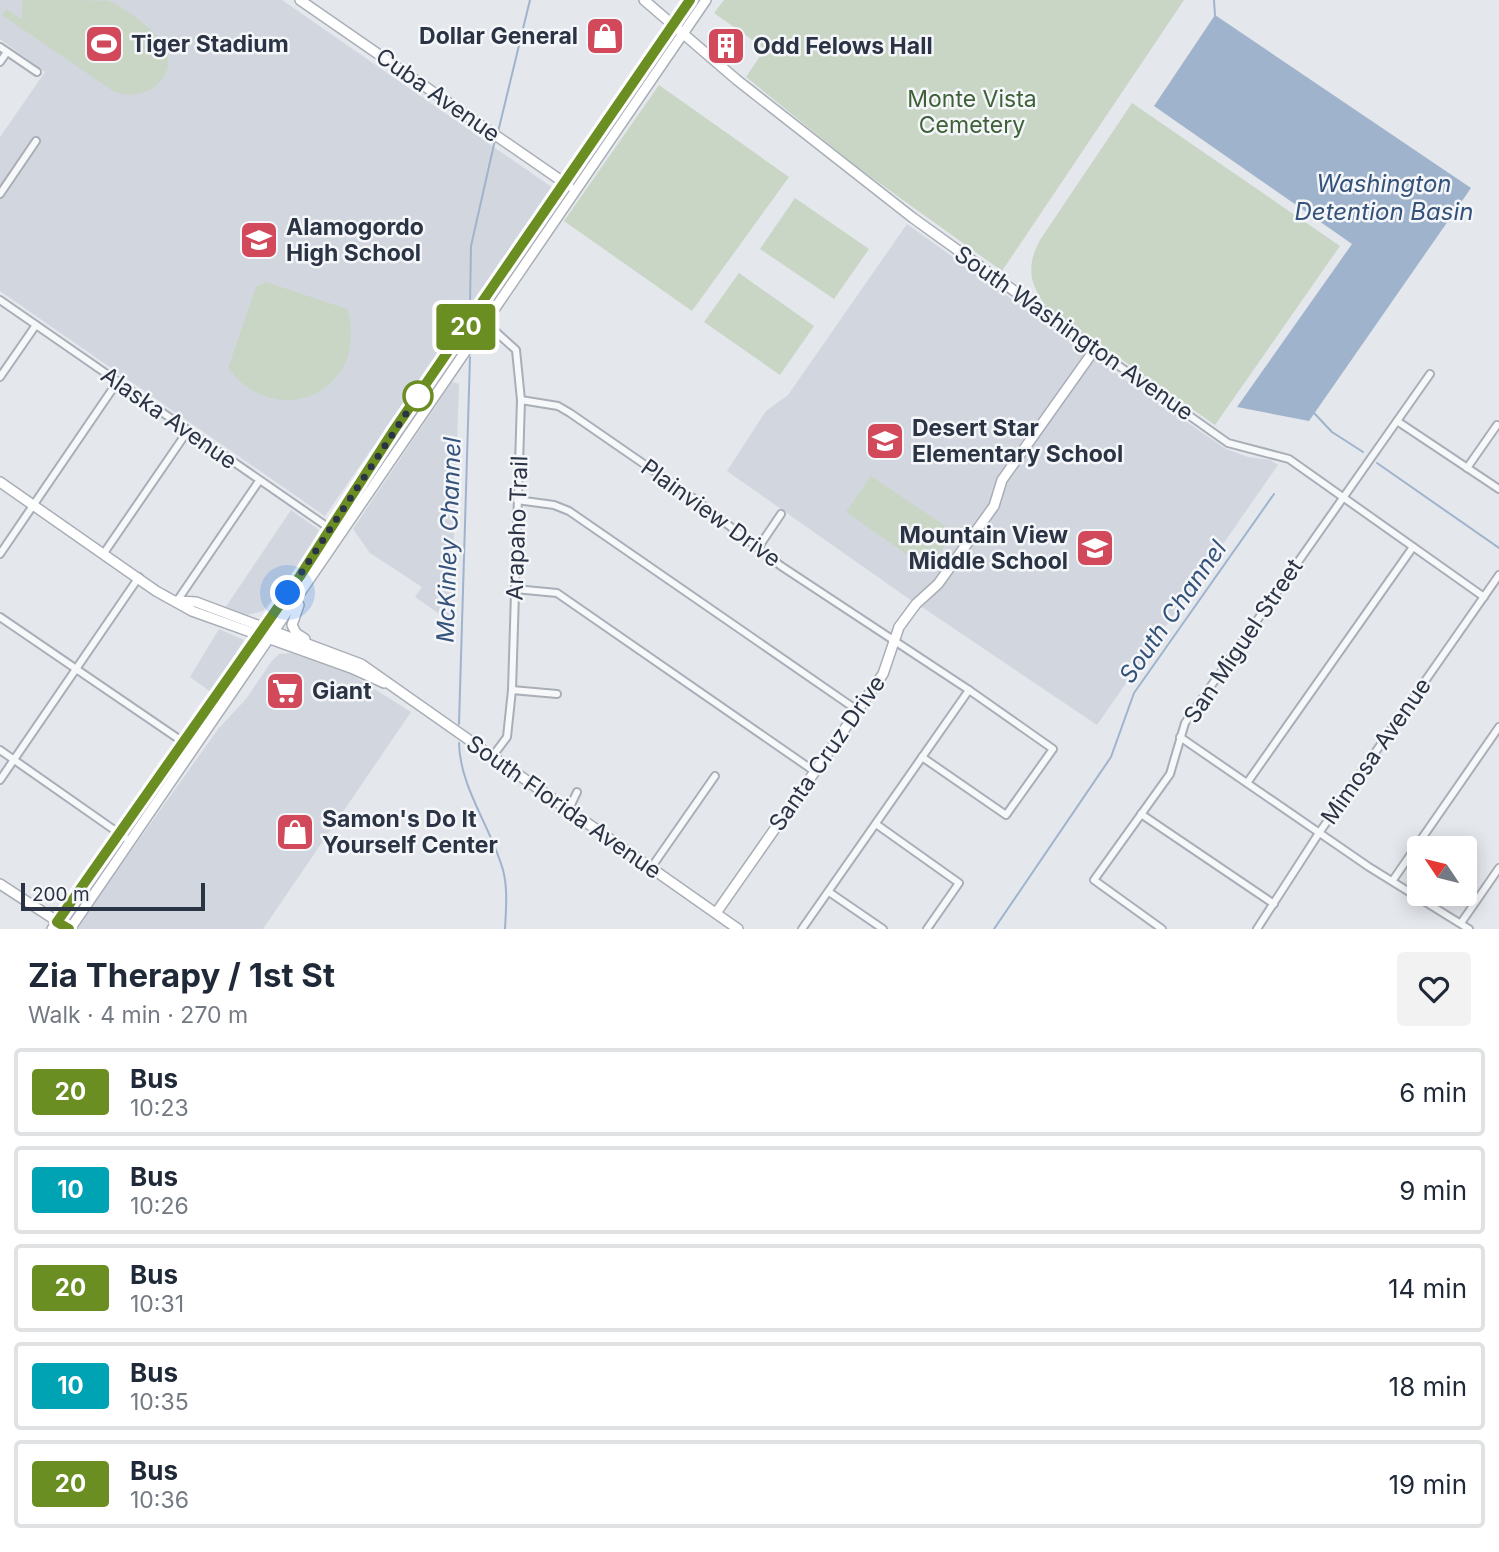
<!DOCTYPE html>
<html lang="en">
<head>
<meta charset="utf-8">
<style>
  :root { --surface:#fff; --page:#f2f2f3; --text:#1f2937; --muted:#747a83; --line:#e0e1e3 }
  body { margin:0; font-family:Inter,sans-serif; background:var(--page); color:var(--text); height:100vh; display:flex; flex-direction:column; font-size:26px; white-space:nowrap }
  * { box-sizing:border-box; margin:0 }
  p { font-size:23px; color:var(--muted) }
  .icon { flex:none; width:38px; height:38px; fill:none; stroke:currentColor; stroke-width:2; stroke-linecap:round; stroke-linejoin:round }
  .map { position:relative; height:929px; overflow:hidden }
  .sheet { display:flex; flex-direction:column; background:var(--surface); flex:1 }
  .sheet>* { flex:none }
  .badge { padding:0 14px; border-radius:5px; font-size:24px; line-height:46px }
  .needle { width:46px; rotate:305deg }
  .fabs { position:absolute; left:1407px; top:836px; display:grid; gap:14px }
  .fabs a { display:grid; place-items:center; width:70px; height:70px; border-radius:7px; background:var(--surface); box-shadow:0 4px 18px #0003; font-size:35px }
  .scale { position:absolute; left:21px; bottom:18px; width:184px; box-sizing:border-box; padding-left:7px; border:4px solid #2b3445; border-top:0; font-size:19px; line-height:24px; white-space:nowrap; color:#2b3445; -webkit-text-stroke:5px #f4f6f9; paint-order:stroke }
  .you { position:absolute; width:35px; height:35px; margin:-18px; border:5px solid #fff; border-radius:50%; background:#1a73e8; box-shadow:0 0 0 10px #1a73e833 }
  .map>.badge { position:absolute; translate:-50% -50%; box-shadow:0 0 0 4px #fff }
  .round { display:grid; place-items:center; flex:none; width:74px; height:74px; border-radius:7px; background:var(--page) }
  .head { display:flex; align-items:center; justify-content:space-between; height:119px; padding:0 28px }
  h1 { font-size:33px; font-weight:700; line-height:52px }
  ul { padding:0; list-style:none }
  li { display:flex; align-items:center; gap:21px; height:88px; margin:0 14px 10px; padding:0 14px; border:4px solid var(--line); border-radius:7px }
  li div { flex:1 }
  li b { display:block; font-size:26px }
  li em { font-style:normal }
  li .badge { min-width:77px; font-weight:700; text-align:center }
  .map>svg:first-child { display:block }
  .built { fill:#d2d6de }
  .green { fill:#c9d6c5 }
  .water { fill:#9fb4cc }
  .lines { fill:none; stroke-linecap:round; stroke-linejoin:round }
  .stream { stroke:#9fb4cc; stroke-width:2 }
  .street-casing { stroke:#a9aeb7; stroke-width:10 }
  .secondary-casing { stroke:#a9aeb7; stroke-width:12 }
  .street { stroke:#f7f8fa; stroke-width:6 }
  .secondary { stroke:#fff; stroke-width:9 }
  .line-casing { stroke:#fff; stroke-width:16 }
  .line { stroke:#6b8e23; stroke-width:10 }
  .walk { stroke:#2b3445; stroke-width:7; stroke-dasharray:0 12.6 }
  .stop-dot { fill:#fff; stroke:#6b8e23; stroke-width:3.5 }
  .labels { text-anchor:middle; stroke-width:5; stroke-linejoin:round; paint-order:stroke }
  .poi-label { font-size:23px; font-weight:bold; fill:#2b3445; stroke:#f4f6f9; text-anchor:start }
  .street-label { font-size:23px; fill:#2b3445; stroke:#f4f6f9 }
  .park-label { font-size:23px; fill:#3f6138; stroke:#f4f6f9 }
  .water-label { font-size:24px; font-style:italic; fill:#34527a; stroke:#f4f6f9 }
</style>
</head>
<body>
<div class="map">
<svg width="1499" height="929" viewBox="0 0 1499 929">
  <rect width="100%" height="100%" fill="#e4e7ec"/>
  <!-- built -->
  <g class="built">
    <path d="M0,0H282L553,188L325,516L0,291V137L45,72L0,39Z"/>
    <path d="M907,224L1086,353L997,476L990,503L935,580L912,601L727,471L766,411L788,395Z"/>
    <path d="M1095,359L1226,449L1248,457L1270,460L1278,465L1097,725L922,607L941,588L998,508L1007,482Z"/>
    <path d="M452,382L459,384L451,622L415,597L422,587L370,553L353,529Z"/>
    <path d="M291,510L319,530L307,554L263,611L244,616L225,608Z"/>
    <path d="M219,629L244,640L211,692L190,677Z"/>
    <path d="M291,653L352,675L411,712L263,929H75L219,728L246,699L271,662L279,654Z"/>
  </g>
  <!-- green -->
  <g class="green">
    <path d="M22,0C40,0 95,0 109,1C124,7 161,34 166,49C178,82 140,103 113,91L2,15L6,9L22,19Z"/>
    <path d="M724,0H1184L1002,271L857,167L746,77L765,49L714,13Z"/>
    <path d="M659,85L789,177L692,311L564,221Z"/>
    <path d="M1132,103L1340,246L1215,425L1047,307C1029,284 1026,266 1040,240Z"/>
    <path d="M795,198L869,249L834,299L760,249Z"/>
    <path d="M739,273L814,326L780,375L704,322Z"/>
    <path d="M266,282L347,309C372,388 278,435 228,368L256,287Z"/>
    <path d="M871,476L954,532L928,569L846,512Z"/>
  </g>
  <!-- water -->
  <path class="water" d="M1215,15L1471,188L1309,421L1237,407L1352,244L1154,106Z"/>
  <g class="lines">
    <!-- stream -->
    <g class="stream">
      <path d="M1214,0L1215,15"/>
      <path d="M498,132L530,0"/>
      <path d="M470,304L471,246L495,140"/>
      <path d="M1314,413L1332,432L1363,452"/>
      <path d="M1377,463L1499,548"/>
      <path d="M459,724L470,357"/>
      <path d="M459,743C460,788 491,827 503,870C508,889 506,909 505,929"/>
      <path d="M994,929L1111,757L1134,693L1274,494"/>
    </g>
    <defs>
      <g id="street">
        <path d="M0,47L37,72"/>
        <path d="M0,62L7,52"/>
        <path d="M0,194L36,141"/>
        <path d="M0,300L332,530"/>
        <path d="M475,313L516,350L521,400L512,690L507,737L492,757"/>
        <path d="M1095,349L1228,443L1289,459L1484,597"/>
        <path d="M0,377L36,325"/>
        <path d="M521,400L558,406L570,413L696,500L781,566L969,690L802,929"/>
        <path d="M1397,421L1499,489"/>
        <path d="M1467,468L1497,425"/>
        <path d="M517,500L554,505L569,511L857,710"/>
        <path d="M758,548L781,514"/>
        <path d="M104,553L187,432"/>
        <path d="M0,554L118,381"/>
        <path d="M515,589L557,593L814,771"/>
        <path d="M177,601L259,481"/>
        <path d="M0,617L192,748"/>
        <path d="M512,690L557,694"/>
        <path d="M1180,737L1369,867L1469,929"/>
        <path d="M0,750L130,841"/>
        <path d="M922,757L1006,815L1053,749L969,690"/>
        <path d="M0,780L139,577"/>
        <path d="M1247,783L1413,547"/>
        <path d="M569,809L577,792"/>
        <path d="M1141,814L1274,904"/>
        <path d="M876,824L959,883L927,929"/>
        <path d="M651,868L715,776"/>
        <path d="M1393,880L1499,727"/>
        <path d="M829,892L883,929"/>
        <path d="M1461,923L1499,868"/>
        <path d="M1162,929L1094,880L1170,774L1185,723L1430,374"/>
        <path d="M1257,929L1319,833L1499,575"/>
      </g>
      <g id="secondary">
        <path d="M300,0L569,186"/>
        <path d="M644,0L737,80L913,218L1095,349L1002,480L994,506L938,584L916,604L899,627L883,674L716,913"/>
        <path d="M0,482L156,591L192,611L351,668L384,683"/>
        <path d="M177,601L196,602L361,664L738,929"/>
        <path d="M299,605L292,625L296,633L305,639"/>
        <path d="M0,884L69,929"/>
        <path d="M52,929L300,576L394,430L690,0"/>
        <path d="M70,929L706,0"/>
      </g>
    </defs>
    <!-- street casing -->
    <use href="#street" class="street-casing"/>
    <!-- secondary casing -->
    <use href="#secondary" class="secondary-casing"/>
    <!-- street -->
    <use href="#street" class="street"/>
    <!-- secondary -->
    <use href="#secondary" class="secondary"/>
  </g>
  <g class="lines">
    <defs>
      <path id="line" d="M69,929L57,922L300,576L394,430L690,0"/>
    </defs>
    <!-- line casing -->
    <use href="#line" class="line-casing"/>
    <!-- line -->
    <use href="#line" class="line"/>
    <!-- walk -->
    <path class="walk" d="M288,593L421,391L418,396"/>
  </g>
  <!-- icons -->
  <defs>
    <symbol id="shop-square" viewBox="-11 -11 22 22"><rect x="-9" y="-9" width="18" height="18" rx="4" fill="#d1495b" stroke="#f4f6f9"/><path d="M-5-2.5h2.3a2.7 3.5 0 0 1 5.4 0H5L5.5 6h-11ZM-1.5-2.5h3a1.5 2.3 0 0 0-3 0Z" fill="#fff"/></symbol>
    <symbol id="stadium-square" viewBox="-11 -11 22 22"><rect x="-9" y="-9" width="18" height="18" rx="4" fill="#d1495b" stroke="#f4f6f9"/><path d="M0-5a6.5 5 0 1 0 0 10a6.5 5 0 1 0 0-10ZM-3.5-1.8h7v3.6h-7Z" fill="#fff"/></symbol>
    <symbol id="building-square" viewBox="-11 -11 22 22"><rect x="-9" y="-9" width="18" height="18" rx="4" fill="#d1495b" stroke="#f4f6f9"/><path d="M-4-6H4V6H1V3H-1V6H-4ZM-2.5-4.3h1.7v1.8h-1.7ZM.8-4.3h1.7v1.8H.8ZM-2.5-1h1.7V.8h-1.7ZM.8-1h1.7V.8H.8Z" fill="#fff"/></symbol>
    <symbol id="school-square" viewBox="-11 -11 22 22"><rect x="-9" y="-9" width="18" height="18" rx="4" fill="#d1495b" stroke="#f4f6f9"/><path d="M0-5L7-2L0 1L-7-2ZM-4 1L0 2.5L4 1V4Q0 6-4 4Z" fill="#fff"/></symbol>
    <symbol id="supermarket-square" viewBox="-11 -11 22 22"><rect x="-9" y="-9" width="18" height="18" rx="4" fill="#d1495b" stroke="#f4f6f9"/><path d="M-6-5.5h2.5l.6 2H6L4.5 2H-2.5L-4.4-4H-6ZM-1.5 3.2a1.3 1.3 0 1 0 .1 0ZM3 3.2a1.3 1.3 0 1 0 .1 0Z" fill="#fff"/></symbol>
  </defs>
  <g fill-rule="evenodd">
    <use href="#shop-square" x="583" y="14" width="44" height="44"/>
    <use href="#stadium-square" x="82" y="22" width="44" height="44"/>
    <use href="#building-square" x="704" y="24" width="44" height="44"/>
    <use href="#school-square" x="237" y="218" width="44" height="44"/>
    <use href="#school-square" x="863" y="419" width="44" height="44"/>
    <use href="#school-square" x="1073" y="526" width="44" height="44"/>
    <use href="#supermarket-square" x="263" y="669" width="44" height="44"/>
    <use href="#shop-square" x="273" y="810" width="44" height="44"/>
  </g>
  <!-- markers -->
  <circle class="stop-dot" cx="418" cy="396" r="14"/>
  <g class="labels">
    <!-- poi labels -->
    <g class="poi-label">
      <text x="578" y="44" text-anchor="end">Dollar General</text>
      <text x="131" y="52">Tiger Stadium</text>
      <text x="753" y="54">Odd Felows Hall</text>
      <text x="286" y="235">Alamogordo<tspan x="286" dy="26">High School</tspan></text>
      <text x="912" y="436">Desert Star<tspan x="912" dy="26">Elementary School</tspan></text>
      <text x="1068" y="543" text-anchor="end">Mountain View<tspan x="1068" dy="26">Middle School</tspan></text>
      <text x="312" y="699">Giant</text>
      <text x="322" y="827">Samon's Do It<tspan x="322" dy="26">Yourself Center</tspan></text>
    </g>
    <!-- street labels -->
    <g class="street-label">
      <text transform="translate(438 95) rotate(35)" y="8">Cuba Avenue</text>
      <text transform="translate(1074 333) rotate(35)" y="8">South Washington Avenue</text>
      <text transform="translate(169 418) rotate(35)" y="8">Alaska Avenue</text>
      <text transform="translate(711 513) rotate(36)" y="8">Plainview Drive</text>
      <text transform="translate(517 528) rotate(-88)" y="8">Arapaho Trail</text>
      <text transform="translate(1243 641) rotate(-56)" y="8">San Miguel Street</text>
      <text transform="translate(1376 751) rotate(-55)" y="8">Mimosa Avenue</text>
      <text transform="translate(827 753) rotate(-55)" y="8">Santa Cruz Drive</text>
      <text transform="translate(564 807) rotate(35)" y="8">South Florida Avenue</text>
    </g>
    <!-- park labels -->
    <g class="park-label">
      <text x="972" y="107">Monte Vista<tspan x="972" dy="26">Cemetery</tspan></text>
    </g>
    <!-- water labels -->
    <g class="water-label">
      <text x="1384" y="192">Washington<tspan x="1384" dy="28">Detention Basin</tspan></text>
      <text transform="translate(449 540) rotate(-88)" y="8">McKinley Channel</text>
      <text transform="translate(1173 612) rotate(-55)" y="8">South Channel</text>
    </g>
  </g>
</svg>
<div class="fabs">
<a><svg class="needle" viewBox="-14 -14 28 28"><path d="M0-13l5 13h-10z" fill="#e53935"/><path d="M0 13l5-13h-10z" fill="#747a83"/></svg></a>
</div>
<div class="scale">200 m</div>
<div class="you" style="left:288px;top:593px"></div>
<b class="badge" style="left:466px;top:327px;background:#6b8e23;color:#fff">20</b>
</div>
<section class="sheet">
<div class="head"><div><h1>Zia Therapy / 1st St</h1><p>Walk · 4 min · 270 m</p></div><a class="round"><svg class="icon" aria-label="heart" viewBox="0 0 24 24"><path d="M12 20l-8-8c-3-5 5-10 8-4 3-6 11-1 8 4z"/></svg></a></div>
<ul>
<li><span class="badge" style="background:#6b8e23;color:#fff">20</span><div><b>Bus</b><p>10:23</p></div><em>6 min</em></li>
<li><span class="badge" style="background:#00a3b4;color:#fff">10</span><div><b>Bus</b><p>10:26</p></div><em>9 min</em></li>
<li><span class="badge" style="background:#6b8e23;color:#fff">20</span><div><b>Bus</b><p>10:31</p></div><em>14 min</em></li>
<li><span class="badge" style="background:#00a3b4;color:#fff">10</span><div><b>Bus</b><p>10:35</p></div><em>18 min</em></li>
<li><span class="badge" style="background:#6b8e23;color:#fff">20</span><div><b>Bus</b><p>10:36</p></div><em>19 min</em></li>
</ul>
</section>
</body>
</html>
